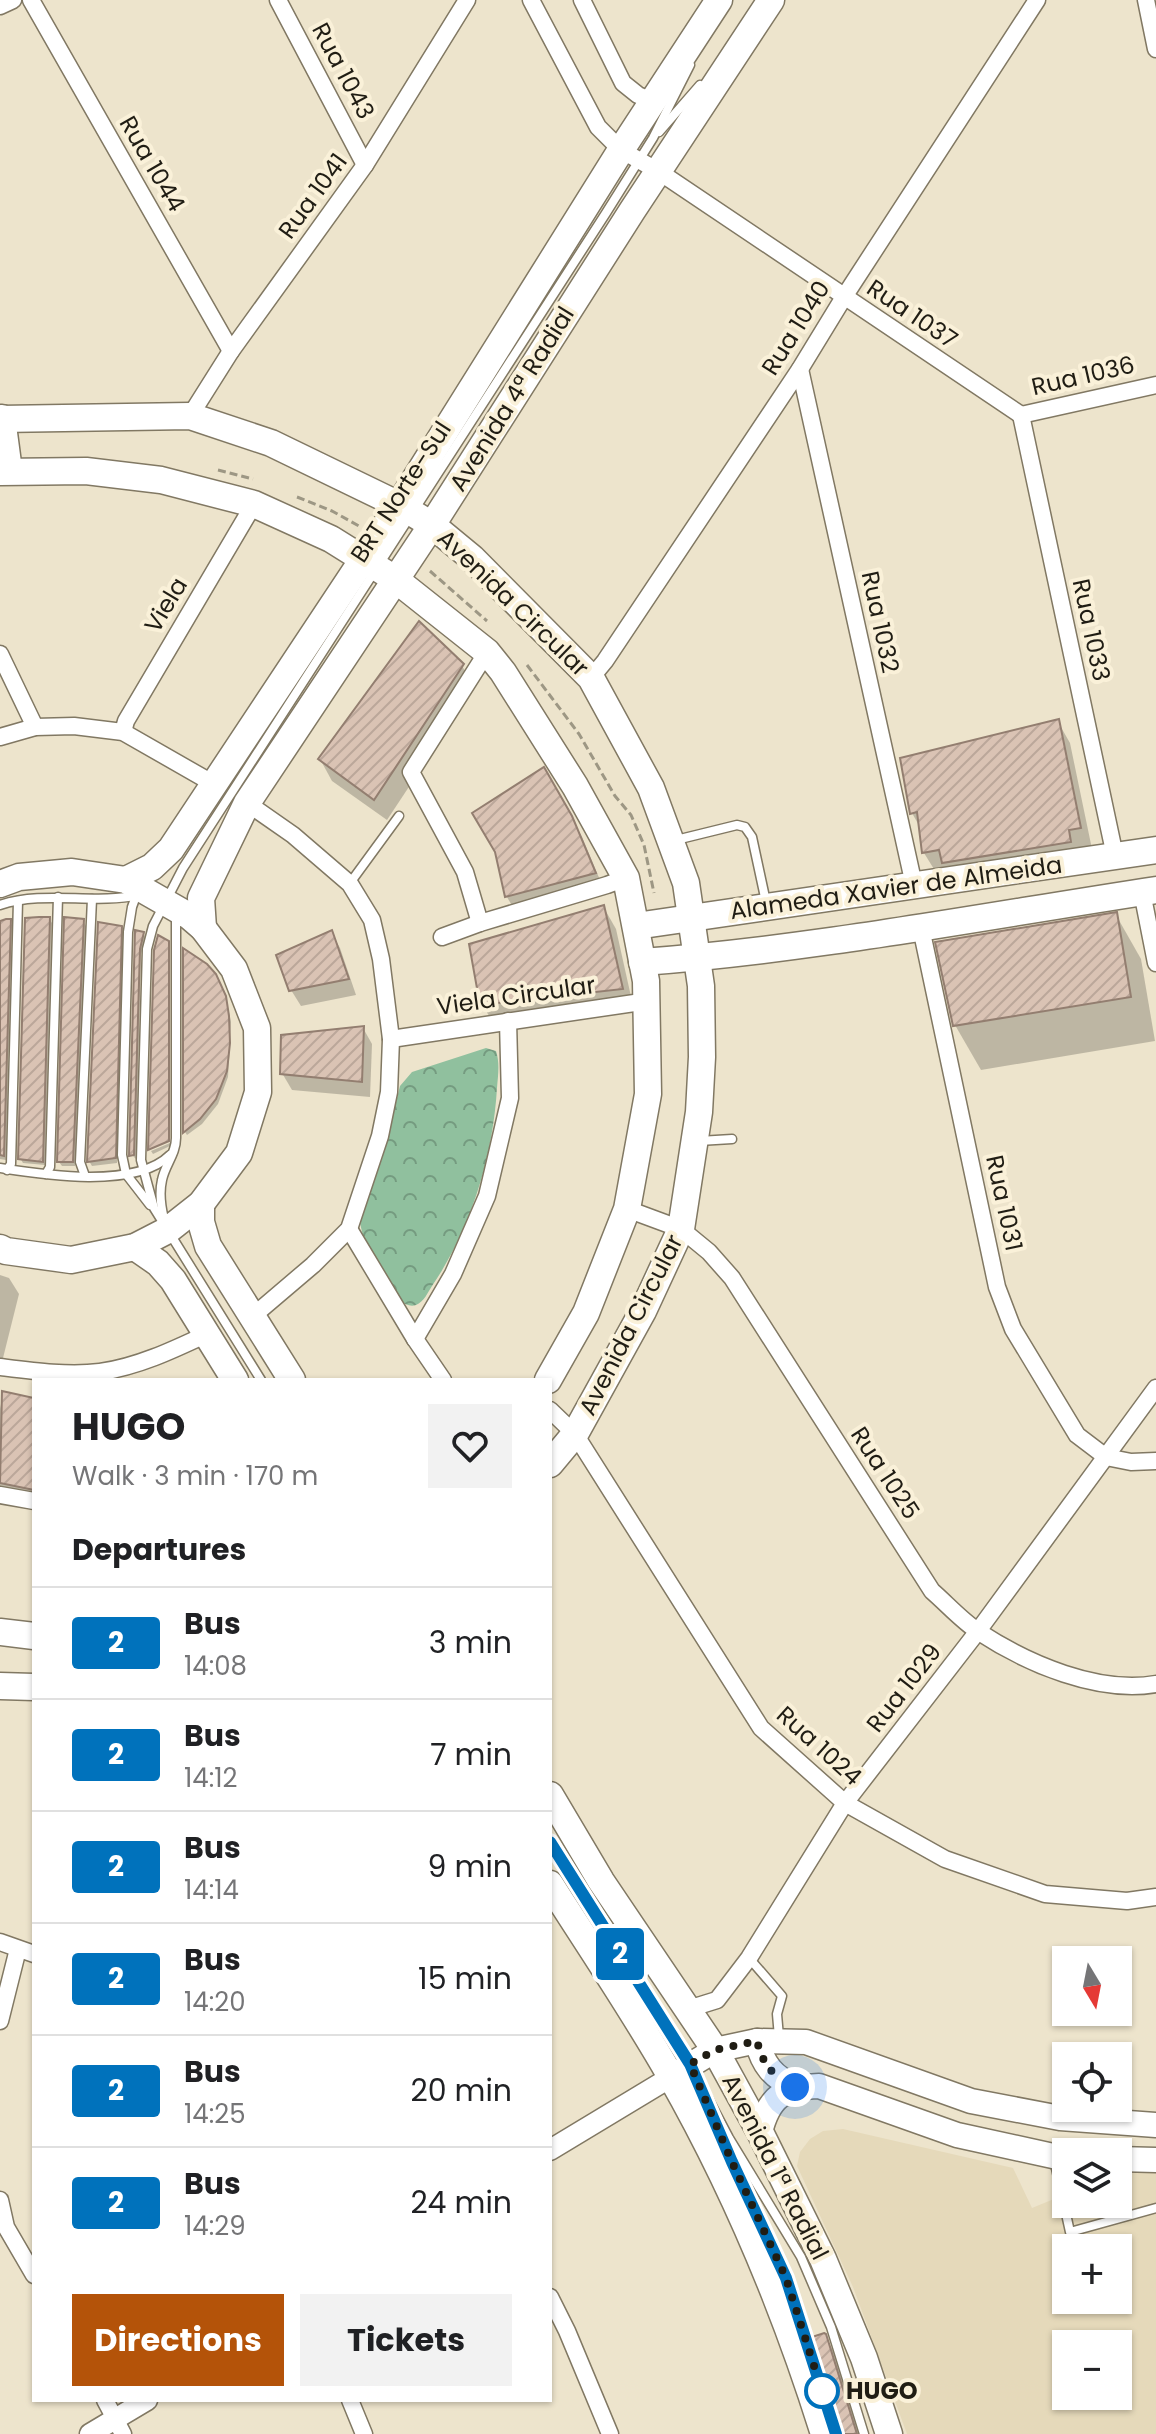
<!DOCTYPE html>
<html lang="en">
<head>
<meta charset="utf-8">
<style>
  :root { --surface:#fff; --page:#f2f2f2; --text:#202124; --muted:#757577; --line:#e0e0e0; --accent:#b45309 }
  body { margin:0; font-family:Poppins,sans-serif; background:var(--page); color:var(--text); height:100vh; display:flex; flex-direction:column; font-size:30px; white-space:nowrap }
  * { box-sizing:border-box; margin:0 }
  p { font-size:26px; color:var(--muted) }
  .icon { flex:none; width:44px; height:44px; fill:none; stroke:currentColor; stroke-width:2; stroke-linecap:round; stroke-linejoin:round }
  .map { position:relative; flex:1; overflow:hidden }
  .sheet { position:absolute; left:32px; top:1378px; width:520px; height:1024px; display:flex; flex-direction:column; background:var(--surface); border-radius:0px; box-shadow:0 2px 6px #0004 }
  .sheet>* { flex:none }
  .badge { padding:0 16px; border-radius:6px; font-size:28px; line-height:52px }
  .needle { width:52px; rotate:170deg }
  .tools { position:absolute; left:1052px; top:1946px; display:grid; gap:16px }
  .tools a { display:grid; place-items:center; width:80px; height:80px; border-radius:0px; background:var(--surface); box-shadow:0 2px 6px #0004; font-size:40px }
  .you { position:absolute; width:40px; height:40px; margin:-20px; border:6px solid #fff; border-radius:50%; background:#1a73e8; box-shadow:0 0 0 12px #1a73e833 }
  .map>.badge { position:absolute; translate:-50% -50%; box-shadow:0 0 0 4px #fff }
  h2 { padding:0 40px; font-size:30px; line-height:72px }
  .round { display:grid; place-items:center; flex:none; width:84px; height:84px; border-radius:0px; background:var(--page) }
  .summary { display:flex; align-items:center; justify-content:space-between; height:136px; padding:0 40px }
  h1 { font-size:38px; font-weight:700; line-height:60px }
  .button { display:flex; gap:16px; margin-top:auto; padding:16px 40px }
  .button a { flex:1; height:92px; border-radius:0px; background:var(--accent); color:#fff; font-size:32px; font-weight:700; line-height:92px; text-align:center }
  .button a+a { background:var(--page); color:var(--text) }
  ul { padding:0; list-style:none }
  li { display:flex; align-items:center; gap:24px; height:112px; padding:0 40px; border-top:2px solid var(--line) }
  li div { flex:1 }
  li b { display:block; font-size:30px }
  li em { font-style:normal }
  li .badge { min-width:88px; font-weight:700; text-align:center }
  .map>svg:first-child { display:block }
  .built { fill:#e5d9ba; fill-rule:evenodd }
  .park { fill:url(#park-crowns) }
  .shadow { fill:#0003 }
  .building { fill:url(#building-hatch); stroke:#937e70; stroke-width:2 }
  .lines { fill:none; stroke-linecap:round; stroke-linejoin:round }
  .service-casing { stroke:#817863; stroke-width:11 }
  .minor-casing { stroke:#817863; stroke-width:19 }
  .tertiary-casing { stroke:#817863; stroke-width:23 }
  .secondary-casing { stroke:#817863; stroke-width:27 }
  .primary-casing { stroke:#817863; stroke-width:29 }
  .path { stroke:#9d9784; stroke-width:3; stroke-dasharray:8 4; stroke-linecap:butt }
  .service { stroke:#fff; stroke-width:8 }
  .minor { stroke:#fff; stroke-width:16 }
  .tertiary { stroke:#fff; stroke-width:20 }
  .secondary { stroke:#fff; stroke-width:24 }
  .primary { stroke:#fff; stroke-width:26 }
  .line-casing { stroke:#fff; stroke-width:18 }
  .line { stroke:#0072bc; stroke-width:12 }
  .walk { stroke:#201d14; stroke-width:8; stroke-dasharray:0 14.4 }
  .stop-dot { fill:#fff; stroke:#0072bc; stroke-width:4 }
  .labels { text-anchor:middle; stroke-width:8; stroke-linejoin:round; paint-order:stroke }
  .street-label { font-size:24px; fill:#201d14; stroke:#faf1d9 }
  .stop-label { font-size:24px; font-weight:bold; fill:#201d14; stroke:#faf1d9; text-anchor:start }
</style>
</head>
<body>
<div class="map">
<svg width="1156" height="2434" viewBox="0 0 1156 2434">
  <defs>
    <pattern id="park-crowns" width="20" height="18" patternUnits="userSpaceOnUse" patternTransform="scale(2)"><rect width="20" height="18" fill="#90c09e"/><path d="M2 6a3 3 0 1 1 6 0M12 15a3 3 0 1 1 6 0" fill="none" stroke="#759b80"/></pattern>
    <pattern id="building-hatch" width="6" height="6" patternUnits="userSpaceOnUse" patternTransform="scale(2)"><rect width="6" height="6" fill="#dac3b4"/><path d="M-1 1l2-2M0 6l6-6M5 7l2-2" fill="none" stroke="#bba79a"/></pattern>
  </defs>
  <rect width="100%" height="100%" fill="#ede4cc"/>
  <!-- built -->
  <path class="built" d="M843,2129L1013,2168L1032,2208L1066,2194V2204H1118V2169L1156,2168V2434H907L853,2287L797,2166L800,2152L810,2139L823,2131ZM1066,2248H1118V2300H1066ZM1066,2344H1118V2396H1066Z"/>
  <!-- park -->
  <path class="park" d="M486,1048L496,1051C500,1063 498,1075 497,1088C493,1156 471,1229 432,1286C428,1292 424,1302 416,1305C410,1307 405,1304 400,1301L364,1240L359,1219L382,1159L400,1086L412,1072Z"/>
  <!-- shadow -->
  <g class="shadow">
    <path d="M462,666L475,687L387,820L332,781L320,759Z"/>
    <path d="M1058,722L1070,743L1092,849L937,874L924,853L921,829L912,813Z"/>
    <path d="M543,770L582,837L605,892L518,916L507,897L497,852Z"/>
    <path d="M604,908L616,929L634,1010L495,1026L482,1004Z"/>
    <path d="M1116,915L1141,959L1155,1041L981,1070L955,1025Z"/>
    <path d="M49,919L52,923L45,1165L23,1163L20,1158Z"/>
    <path d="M10,921L12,925L6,1160L0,1159V925Z"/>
    <path d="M83,921L86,926L75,1166H62L59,1162Z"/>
    <path d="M121,928L123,933L117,1163L92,1166L89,1161Z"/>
    <path d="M137,932L143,933L146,938L141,954L136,1159L131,1154Z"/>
    <path d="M331,932L340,948L356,995L301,1006L291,990Z"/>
    <path d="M168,942L170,947V1138L150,1147Z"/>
    <path d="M185,952L218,981L227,1002L231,1022L228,1077L218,1104L202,1124L187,1135L185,1132Z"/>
    <path d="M363,1028L372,1044L370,1097L292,1090L282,1073Z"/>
    <path d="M170,1143V1146L153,1154L151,1151Z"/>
    <path d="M0,1275L9,1278L19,1294L2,1362L0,1361Z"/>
    <path d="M3,1394L34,1400V1509L0,1501V1409Z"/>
    <path d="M825,2336L834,2352L859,2434H841Z"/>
  </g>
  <!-- building -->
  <g class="building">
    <path d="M419,621L464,664L374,800L318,759Z"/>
    <path d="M1059,719L1081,828L1069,830L1071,842L942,863L939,850L922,853L917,812L910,814L900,758Z"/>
    <path d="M544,767L572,816L596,873L505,897L495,852L472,813Z"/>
    <path d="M604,905L623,989L480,1005L469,944Z"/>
    <path d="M1117,912L1131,997L953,1026L935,942Z"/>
    <path d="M39,917H50L43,1162L18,1159L25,918Z"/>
    <path d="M64,917L84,919L73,1162H57Z"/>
    <path d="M6,919H11L4,1156L0,1155V921Z"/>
    <path d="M98,922L122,926L116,1158L87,1162Z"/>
    <path d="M135,930L144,932L140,949L134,1155L129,1156Z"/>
    <path d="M332,930L349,979L289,991L276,955Z"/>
    <path d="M158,935L169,941V1141L148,1150L154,950Z"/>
    <path d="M183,948L207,964L216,974L226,996L229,1016L230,1043L227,1071L216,1099L200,1119L183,1133Z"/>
    <path d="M364,1026L362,1082L280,1074L281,1035Z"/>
    <path d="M2,1391L34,1398V1490L0,1483Z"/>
    <path d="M824,2333L826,2334L857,2434H840L811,2345L812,2337Z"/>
  </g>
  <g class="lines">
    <defs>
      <g id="service">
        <path d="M659,132L700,85"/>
        <path d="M676,840L737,825L745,827L752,837L766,902"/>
        <path d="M350,883L399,816"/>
        <path d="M136,896L132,907L128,932L122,1155L126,1174L150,1205"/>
        <path d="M0,905C45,890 93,905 139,895"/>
        <path d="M699,1141L732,1139"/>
        <path d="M0,1168C44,1175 136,1189 170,1155"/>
        <path d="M7,1170L11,1164L18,901"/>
        <path d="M46,1174L50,1167L58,897"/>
        <path d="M85,1176L80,1162L92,899"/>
        <path d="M164,1219C161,1207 159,1193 162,1180C165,1165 176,1154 176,1138V916"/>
        <path d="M261,1380L154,1208L141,1160L147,949L153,926L183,868L606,213L653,138L690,65"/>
        <path d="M550,1842L690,2064L729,2138L801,2257L831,2327L864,2434"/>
        <path d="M749,1958L782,1996L777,2014L779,2037"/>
        <path d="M712,2117L786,2278L806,2340"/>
        <path d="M1054,2159L1070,2232L1156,2208"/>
      </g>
      <g id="minor">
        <path d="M31,0L231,351"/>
        <path d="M278,0L365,165"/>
        <path d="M531,0L598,127L621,150L658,171L1021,415"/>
        <path d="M582,0L623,83L638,95L652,101"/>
        <path d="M1146,0L1156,49"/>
        <path d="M0,6L13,0"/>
        <path d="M800,369L914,885"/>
        <path d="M1021,415L1115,856"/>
        <path d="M1021,415L1156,385"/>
        <path d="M190,416L231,351L365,165L467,0"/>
        <path d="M0,654L35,727"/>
        <path d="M591,678L605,661L800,369L844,297L1037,0"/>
        <path d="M123,732L126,721L254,504"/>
        <path d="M0,737L35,727L74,726L123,732L214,784"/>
        <path d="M247,803L293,835L350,884L372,920L381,959L391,1039L389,1092L380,1136L349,1229L313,1265L253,1316"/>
        <path d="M1142,892L1156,963"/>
        <path d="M480,923L465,872L411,772L487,652"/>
        <path d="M921,928L997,1287L1013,1329L1077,1435L1106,1457L1131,1462L1156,1461"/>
        <path d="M442,937L480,923L607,885L626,878"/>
        <path d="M391,1039L648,1001"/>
        <path d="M627,1209L681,1229L709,1252L732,1278L932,1591C947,1604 962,1621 979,1632C1028,1664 1098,1694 1156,1684"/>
        <path d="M349,1229L415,1339L443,1380"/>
        <path d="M415,1339L453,1274L487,1196L510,1098L508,1021"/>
        <path d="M0,1367C32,1371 68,1376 100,1372C137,1367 173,1350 207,1334"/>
        <path d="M550,1410L575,1434L761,1728L845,1803L945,1859L1045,1894L1127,1901L1156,1897"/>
        <path d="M0,1495L34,1501"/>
        <path d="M0,1942L34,1954"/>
        <path d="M688,2009L717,2000L749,1958L845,1803L978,1631L1156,1388"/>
        <path d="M0,2021L18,1949"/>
        <path d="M0,2200L6,2227L34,2275"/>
        <path d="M550,2297L567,2331L610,2434"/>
        <path d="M105,2400L123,2434"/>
        <path d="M350,2400L364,2434"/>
      </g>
      <g id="tertiary">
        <path d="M550,2150L671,2077"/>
        <path d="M90,2434L147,2400"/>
      </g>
      <g id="secondary">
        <path d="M757,2041C763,2065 773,2077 795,2087"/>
        <path d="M671,2077L715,2050L757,2041L806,2042L971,2101L1060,2118L1156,2125"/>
        <path d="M760,2132C769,2096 784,2087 819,2086L957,2135L1053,2156L1066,2157"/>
        <path d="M1118,2159L1156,2160"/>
      </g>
      <g id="primary">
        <path d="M2,418L9,471"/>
        <path d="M0,419L190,416L271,443L399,505L432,525L472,558L591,678L651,788L686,883L701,986L702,1057L699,1112L681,1229L643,1311L575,1434L550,1464"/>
        <path d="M0,472L86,471L161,480L254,504L331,539L395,579L487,652L503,672L575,786L626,878L646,981L648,1094L627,1209L586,1313L548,1380"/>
        <path d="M126,880L152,867L171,849L399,505L621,150L719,0"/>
        <path d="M0,884L19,877L72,872L126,880L189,916L203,928L234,969L257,1028L258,1092L239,1153L201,1204L168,1230L135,1247L71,1260L6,1251L0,1248"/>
        <path d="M636,926L1156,850"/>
        <path d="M203,928L201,898L247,803L432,525L632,211L771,0"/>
        <path d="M642,962C815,949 985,916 1156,890"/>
        <path d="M201,1204V1222L208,1246L292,1380"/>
        <path d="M135,1247L158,1263L173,1280L235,1380"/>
        <path d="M0,1632L34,1636"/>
        <path d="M0,1686L34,1687"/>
        <path d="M550,1795L601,1881L715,2050L760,2132L823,2259L864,2358L889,2434"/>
        <path d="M550,1884C590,1947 633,2010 670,2075C735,2189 785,2309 824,2434"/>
      </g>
    </defs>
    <!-- service casing -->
    <use href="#service" class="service-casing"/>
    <!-- minor casing -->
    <use href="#minor" class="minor-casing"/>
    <!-- tertiary casing -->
    <use href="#tertiary" class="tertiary-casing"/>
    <!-- secondary casing -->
    <use href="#secondary" class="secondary-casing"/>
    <!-- primary casing -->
    <use href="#primary" class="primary-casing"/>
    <!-- path -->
    <g class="path">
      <path d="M218,470L253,479"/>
      <path d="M297,497L332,511L359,526"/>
      <path d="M430,571L487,621"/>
      <path d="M527,665L579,734L615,796L631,815L644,845L654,893"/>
    </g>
    <!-- service -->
    <use href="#service" class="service"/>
    <!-- minor -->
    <use href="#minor" class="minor"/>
    <!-- tertiary -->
    <use href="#tertiary" class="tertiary"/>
    <!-- secondary -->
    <use href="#secondary" class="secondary"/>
    <!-- primary -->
    <use href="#primary" class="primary"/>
  </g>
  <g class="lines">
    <defs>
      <path id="line" d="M550,1842L690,2064L732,2162L786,2278L836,2434"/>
    </defs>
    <!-- line casing -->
    <use href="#line" class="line-casing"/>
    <!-- line -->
    <use href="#line" class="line"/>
    <!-- walk -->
    <path class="walk" d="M795,2087C773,2077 763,2065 757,2041L715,2050L690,2064L732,2162L786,2278L822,2391"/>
  </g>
  <!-- markers -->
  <circle class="stop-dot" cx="822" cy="2391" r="16"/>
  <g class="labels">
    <!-- street labels -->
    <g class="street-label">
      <text transform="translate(343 71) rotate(62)" y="8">Rua 1043</text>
      <text transform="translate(152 164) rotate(60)" y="8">Rua 1044</text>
      <text transform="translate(313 196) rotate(-54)" y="8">Rua 1041</text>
      <text transform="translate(912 314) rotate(34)" y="8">Rua 1037</text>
      <text transform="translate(796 328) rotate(-58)" y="8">Rua 1040</text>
      <text transform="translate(1083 376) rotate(-13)" y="8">Rua 1036</text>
      <text transform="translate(512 399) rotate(-58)" y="8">Avenida 4ª Radial</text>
      <text transform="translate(401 492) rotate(-57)" y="8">BRT Norte-Sul</text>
      <text transform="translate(513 603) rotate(44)" y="8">Avenida Circular</text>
      <text transform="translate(166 605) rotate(-59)" y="8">Viela</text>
      <text transform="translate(880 622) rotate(78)" y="8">Rua 1032</text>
      <text transform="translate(1091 630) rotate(78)" y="8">Rua 1033</text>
      <text transform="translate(896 888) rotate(-8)" y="8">Alameda Xavier de Almeida</text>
      <text transform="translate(516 996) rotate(-8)" y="8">Viela Circular</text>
      <text transform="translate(1004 1203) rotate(78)" y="8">Rua 1031</text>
      <text transform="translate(631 1325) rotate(-63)" y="8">Avenida Circular</text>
      <text transform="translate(885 1473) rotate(57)" y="8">Rua 1025</text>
      <text transform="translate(904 1688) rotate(-52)" y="8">Rua 1029</text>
      <text transform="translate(819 1746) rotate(42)" y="8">Rua 1024</text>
      <text transform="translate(775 2167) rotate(63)" y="8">Avenida 1ª Radial</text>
    </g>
    <!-- stop labels -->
    <g class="stop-label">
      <text x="846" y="2399">HUGO</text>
    </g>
  </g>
</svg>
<div class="tools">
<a><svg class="needle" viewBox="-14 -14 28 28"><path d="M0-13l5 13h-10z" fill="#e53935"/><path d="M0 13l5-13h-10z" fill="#757577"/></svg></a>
<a><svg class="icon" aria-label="locate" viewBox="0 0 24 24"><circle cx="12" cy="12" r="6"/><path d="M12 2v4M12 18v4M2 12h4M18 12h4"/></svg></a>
<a><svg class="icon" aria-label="layers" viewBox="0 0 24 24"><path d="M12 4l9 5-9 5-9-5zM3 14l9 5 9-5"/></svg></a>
<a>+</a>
<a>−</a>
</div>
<div class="you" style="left:795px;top:2087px"></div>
<b class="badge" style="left:620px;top:1954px;background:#0072bc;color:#fff">2</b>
<section class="sheet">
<div class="summary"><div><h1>HUGO</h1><p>Walk · 3 min · 170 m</p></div><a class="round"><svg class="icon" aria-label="heart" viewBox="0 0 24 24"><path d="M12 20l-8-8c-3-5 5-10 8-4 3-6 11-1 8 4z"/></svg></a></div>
<h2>Departures</h2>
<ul>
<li><span class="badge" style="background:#0072bc;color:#fff">2</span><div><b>Bus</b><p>14:08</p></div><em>3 min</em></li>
<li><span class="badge" style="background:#0072bc;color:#fff">2</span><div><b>Bus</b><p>14:12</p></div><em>7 min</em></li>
<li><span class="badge" style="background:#0072bc;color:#fff">2</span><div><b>Bus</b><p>14:14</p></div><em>9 min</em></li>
<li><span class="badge" style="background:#0072bc;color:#fff">2</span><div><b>Bus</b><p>14:20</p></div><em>15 min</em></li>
<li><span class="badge" style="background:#0072bc;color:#fff">2</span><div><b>Bus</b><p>14:25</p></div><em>20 min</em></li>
<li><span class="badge" style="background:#0072bc;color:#fff">2</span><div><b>Bus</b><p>14:29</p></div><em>24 min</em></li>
</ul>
<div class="button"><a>Directions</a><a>Tickets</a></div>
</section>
</div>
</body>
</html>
